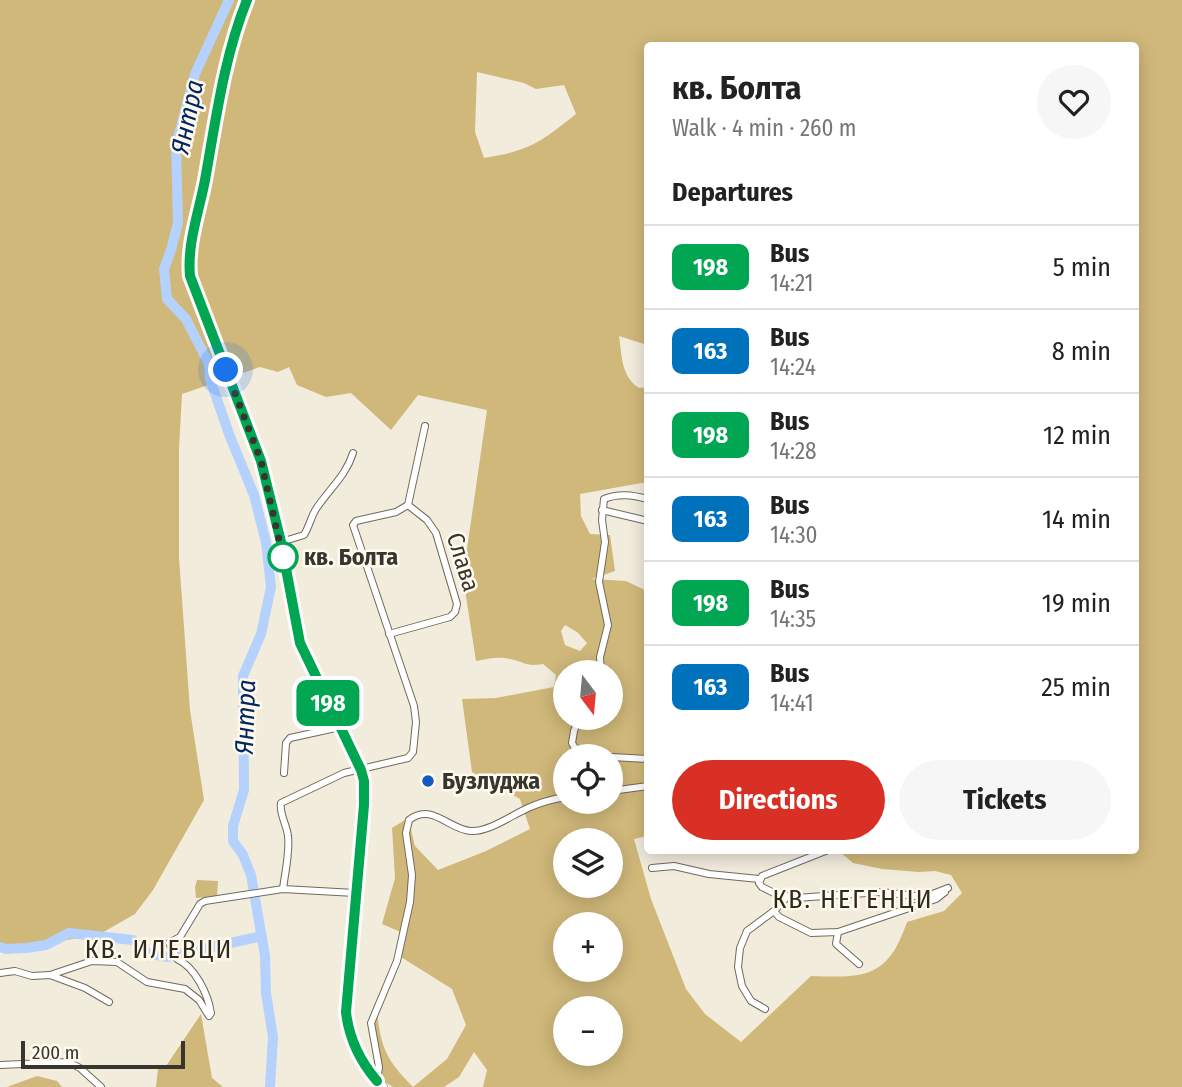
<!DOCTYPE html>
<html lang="en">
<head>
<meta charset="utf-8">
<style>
  :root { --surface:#fff; --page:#f6f6f6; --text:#222; --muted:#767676; --line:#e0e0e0; --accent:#d93025 }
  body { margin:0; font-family:"Fira Sans Condensed",sans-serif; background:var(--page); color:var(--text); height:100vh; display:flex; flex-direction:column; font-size:26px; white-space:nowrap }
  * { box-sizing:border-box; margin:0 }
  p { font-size:23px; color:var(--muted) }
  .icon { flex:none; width:38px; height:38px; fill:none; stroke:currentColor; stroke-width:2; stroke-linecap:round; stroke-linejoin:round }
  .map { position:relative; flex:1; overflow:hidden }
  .side { position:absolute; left:644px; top:42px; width:495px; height:812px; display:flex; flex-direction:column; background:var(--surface); border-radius:7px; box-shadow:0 4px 18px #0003 }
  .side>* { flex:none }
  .badge { padding:0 14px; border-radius:10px; font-size:24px; line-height:46px }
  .needle { width:46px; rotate:164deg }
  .buttons { position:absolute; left:553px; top:660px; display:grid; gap:14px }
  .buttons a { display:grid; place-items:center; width:70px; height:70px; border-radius:50%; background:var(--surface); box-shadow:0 4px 18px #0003; font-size:35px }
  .scale { position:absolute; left:21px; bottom:18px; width:164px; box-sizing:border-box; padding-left:7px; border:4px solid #37352e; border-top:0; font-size:19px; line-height:24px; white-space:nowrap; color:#37352e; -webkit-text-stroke:5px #fffaed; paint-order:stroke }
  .you { position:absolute; width:35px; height:35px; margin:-18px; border:5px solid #fff; border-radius:50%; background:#1a73e8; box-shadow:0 0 0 10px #1a73e833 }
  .map>.badge { position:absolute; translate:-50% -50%; box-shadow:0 0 0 4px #fff }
  h2 { padding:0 28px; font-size:26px; line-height:63px }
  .round { display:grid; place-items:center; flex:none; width:74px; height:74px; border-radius:37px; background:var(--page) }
  .overview { display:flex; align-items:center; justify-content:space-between; height:119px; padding:0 28px }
  h1 { font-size:33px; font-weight:700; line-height:52px }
  .button { display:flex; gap:14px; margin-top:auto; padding:14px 28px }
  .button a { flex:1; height:80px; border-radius:42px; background:var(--accent); color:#fff; font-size:28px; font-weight:700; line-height:80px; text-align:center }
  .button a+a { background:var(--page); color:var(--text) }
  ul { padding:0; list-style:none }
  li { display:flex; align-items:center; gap:21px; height:84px; padding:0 28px; border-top:2px solid var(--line) }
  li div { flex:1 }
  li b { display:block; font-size:26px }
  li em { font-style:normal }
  li .badge { min-width:77px; font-weight:700; text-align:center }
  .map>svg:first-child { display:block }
  .green { fill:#d0b87a; fill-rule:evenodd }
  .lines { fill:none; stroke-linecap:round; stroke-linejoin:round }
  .river { stroke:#b5d1fd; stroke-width:10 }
  .minor-casing { stroke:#6f6a5c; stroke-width:8 }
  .primary-casing { stroke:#6f6a5c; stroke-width:10 }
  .minor { stroke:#fff; stroke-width:6 }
  .primary { stroke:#fff; stroke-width:9 }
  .line-casing { stroke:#fff; stroke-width:16 }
  .line { stroke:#00a651; stroke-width:10 }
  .walk { stroke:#37352e; stroke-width:7; stroke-dasharray:0 12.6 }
  .stop-dot { fill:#fff; stroke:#00a651; stroke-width:3.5 }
  .poi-dot { fill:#145ac5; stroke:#fffaed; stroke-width:2.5 }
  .labels { text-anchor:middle; stroke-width:5; stroke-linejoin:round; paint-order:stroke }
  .stop-label { font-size:24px; font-weight:bold; fill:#37352e; stroke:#fffaed; text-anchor:start }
  .street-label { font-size:24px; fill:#37352e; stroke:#fffaed }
  .poi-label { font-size:24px; font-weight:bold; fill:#37352e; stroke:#fffaed; text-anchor:start }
  .water-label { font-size:26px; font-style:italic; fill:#002663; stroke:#fffaed }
  .neighbourhood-label { font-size:26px; letter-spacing:2px; fill:#2f2a1e; stroke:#fffaed }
</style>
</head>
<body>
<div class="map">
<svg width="1182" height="1087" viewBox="0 0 1182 1087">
  <rect width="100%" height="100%" fill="#f2ecdd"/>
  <!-- green -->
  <g class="green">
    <path d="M0,0H1182V1087H483L487,1070L474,1052L459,1077L444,1087H393L378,1077L371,1030L377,1014C382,1051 387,1060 413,1087L447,1059L466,1025L452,989L401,957L403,933L382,924L395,878L392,828L408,818L415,846L438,870L486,851L530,829L520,799L472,772L462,699L496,698L554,687L556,675L543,664C524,667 526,662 510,659C498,656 488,659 476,661L463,577L487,410L418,395L391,430L351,393L326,397L297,385L289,367L278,372L260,367L182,394L179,449V558L190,710L204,800L153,890L135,914L100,934L0,952ZM648,46H1136V850L839,851L853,863L882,869L919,872L935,871L951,875L962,893L944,911L907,922C888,978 865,978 811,976L741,1042L705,1014L686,989L651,899L634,839L647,836V591L626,581L592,579L615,571L610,535L590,534L581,516L580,494L647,482V387L639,388C621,376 622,356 619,336L647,345ZM477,72L524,83L536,89L564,85L576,114C541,142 529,151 484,158L475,132ZM565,625L577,632L587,643L580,651L565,645L561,631ZM565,672H611V718H565ZM565,756H611V802H565ZM565,840H611V886H565ZM565,924H611V970H565ZM565,1008H611V1054H565Z"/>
    <path d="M197,880L218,881L217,896L196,898L195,887Z"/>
    <path d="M201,1014L212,1078L223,1087H156L158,1069H164Z"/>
    <path d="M37,1076L57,1081L62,1087H7Z"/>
  </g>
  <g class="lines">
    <!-- river -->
    <g class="river">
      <path d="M229,0L195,74L176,145L178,223L171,250L164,269L167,299L186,319L209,364L210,379L229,434L254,495L266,542L271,587L261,634L243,676L244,790L233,826V841L243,855L251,875L265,956L266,993L273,1037L270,1087"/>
      <path d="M0,947L6,949L26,948L46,945L69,933L133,940L148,953L167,957L262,936"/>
    </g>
    <defs>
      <g id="minor">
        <path d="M602,510L648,521"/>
        <path d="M281,542L304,535C309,527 311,517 316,509C329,489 346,476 353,453"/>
        <path d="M389,634L450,617L455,612L457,604L436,533L427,520L408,505"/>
        <path d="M601,672L600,657L608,625L599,582L605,542L602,520L604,499C619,493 632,495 648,499"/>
        <path d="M579,718L574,731L572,743L575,748L604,756"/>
        <path d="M611,757L648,759"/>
        <path d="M284,773L286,743L290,738L340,727"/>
        <path d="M611,791L648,786"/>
        <path d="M828,850L762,876L759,883L762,887L776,894L796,898L881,892L925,897L948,888"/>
        <path d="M652,868L674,866L709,874L759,879"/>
        <path d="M283,889C285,872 290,853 288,836C287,825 279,814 281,803L344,773L408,758L413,752L416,722L414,706L353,525L356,521L396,512L408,505L425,426"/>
        <path d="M774,911L779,917L811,933L838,932L936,899L945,892"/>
        <path d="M838,932L836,944L859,964"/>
        <path d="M0,973L15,971L32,976L50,975L85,988L109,1002"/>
        <path d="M50,975L92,961L117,962L147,982L185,989L199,1000L209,1016L211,1013C208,994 195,967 177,959L169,943L180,937L200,904L205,901L283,889L355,893"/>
        <path d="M765,1009L751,1001L742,986L738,967L740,948L747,931L774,911L786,898"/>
        <path d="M0,1065L68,1062L80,1068L101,1087"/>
        <path d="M377,1081L379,1067L371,1023L397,961L410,902L412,875L406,833L409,820C432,802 449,830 471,831C489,832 512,815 528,808C539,803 553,799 565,797"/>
      </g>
      <path id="primary" d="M247,0C224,59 216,123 204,185C198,215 187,245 190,276L261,462L281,542L300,644L305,657L361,770L364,781V805L346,1011C349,1041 361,1066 383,1087"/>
    </defs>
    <!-- minor casing -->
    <use href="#minor" class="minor-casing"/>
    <!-- primary casing -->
    <use href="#primary" class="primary-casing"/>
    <!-- minor -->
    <use href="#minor" class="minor"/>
    <!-- primary -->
    <use href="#primary" class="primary"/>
  </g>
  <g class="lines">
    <defs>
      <path id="line" d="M247,0C224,57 216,119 205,180C199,212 187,243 190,276L261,461L281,542L300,643L361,770L364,781V805L346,1012C349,1039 359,1060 377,1081"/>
    </defs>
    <!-- line casing -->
    <use href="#line" class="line-casing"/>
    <!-- line -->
    <use href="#line" class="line"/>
    <!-- walk -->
    <path class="walk" d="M226,370L261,461L285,566L283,557"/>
  </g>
  <!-- markers -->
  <circle class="stop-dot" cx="283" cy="557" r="14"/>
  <circle class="poi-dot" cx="428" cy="781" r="7"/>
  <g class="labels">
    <!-- stop labels -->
    <g class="stop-label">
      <text x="304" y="565">кв. Болта</text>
    </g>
    <!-- street labels -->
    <g class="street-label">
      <text transform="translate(463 562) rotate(73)" y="8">Слава</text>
    </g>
    <!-- poi labels -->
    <g class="poi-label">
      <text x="442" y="789">Бузлуджа</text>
    </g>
    <!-- water labels -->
    <g class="water-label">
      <text transform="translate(187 117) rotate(-78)" y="9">Янтра</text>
      <text transform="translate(245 717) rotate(-88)" y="9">Янтра</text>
    </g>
    <!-- neighbourhood labels -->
    <g class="neighbourhood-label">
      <text x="853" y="908">КВ. НЕГЕНЦИ</text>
      <text x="159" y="958">КВ. ИЛЕВЦИ</text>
    </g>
  </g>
</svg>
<div class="buttons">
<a><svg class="needle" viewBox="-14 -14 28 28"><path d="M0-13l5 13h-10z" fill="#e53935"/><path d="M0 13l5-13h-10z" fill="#767676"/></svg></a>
<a><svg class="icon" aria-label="locate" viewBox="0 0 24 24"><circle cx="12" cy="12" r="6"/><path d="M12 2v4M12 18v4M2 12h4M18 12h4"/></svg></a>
<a><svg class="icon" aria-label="layers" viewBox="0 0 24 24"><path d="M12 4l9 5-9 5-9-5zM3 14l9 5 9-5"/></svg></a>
<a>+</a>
<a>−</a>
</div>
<div class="scale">200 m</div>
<div class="you" style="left:226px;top:370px"></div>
<b class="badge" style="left:328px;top:703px;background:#00a651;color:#fff">198</b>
<section class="side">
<div class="overview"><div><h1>кв. Болта</h1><p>Walk · 4 min · 260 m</p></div><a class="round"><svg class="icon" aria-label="heart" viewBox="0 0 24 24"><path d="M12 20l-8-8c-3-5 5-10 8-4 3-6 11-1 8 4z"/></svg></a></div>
<h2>Departures</h2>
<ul>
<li><span class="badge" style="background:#00a651;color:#fff">198</span><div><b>Bus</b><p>14:21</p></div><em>5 min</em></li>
<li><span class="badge" style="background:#0072bc;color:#fff">163</span><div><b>Bus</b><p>14:24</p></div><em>8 min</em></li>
<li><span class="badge" style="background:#00a651;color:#fff">198</span><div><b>Bus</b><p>14:28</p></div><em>12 min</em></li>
<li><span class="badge" style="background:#0072bc;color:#fff">163</span><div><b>Bus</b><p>14:30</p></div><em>14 min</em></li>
<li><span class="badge" style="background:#00a651;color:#fff">198</span><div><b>Bus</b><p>14:35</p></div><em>19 min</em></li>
<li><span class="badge" style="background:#0072bc;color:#fff">163</span><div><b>Bus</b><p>14:41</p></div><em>25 min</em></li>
</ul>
<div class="button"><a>Directions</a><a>Tickets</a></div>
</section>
</div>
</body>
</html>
